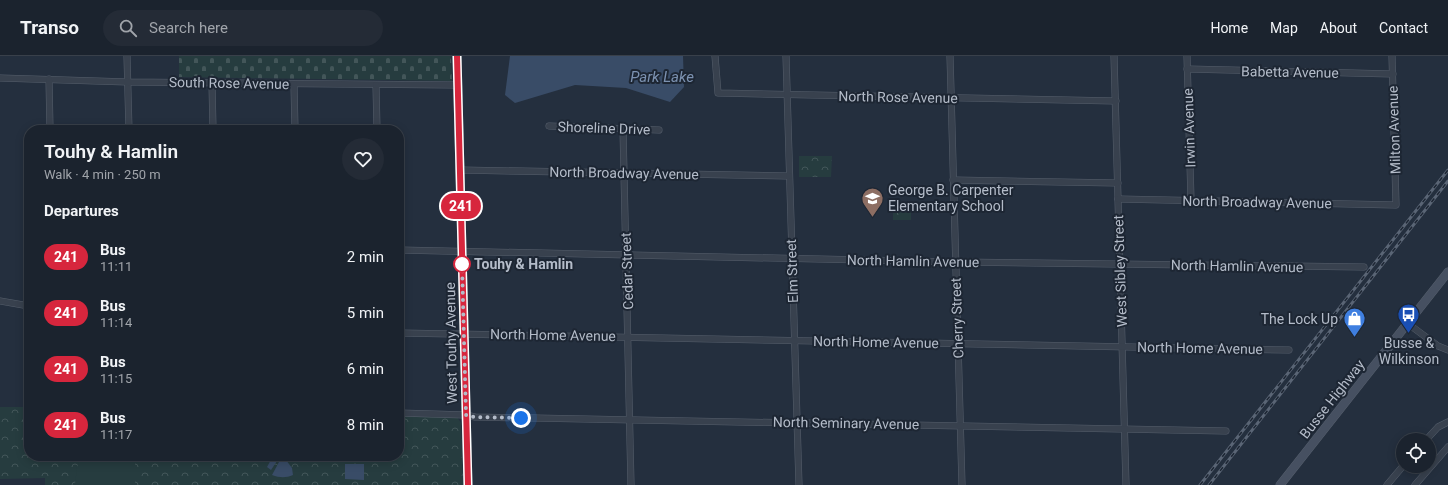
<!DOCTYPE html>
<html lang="en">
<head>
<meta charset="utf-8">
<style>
  :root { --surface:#1b232e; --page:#242b36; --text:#f1f3f6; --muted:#a0a4aa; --line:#39404a }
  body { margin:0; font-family:Roboto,sans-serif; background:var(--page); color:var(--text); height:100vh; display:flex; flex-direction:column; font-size:15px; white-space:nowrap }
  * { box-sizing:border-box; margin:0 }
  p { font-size:13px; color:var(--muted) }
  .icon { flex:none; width:22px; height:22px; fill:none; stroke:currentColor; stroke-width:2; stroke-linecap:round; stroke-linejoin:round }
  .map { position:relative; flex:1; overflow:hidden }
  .panel { position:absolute; left:24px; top:69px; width:380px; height:336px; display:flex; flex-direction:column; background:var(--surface); border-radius:16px; box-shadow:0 2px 10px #0003,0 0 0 1px var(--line) }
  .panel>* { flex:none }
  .badge { padding:0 8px; border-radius:13px; font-size:14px; line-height:26px }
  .controls { position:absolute; left:1396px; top:377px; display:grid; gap:8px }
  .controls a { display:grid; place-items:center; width:40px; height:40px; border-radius:50%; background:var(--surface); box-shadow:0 2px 10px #0003,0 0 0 1px var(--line); font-size:20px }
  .you { position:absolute; width:20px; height:20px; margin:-10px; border:3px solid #fff; border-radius:50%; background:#1a73e8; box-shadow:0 0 0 6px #1a73e833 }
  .map>.badge { position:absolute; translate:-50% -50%; box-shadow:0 0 0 2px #fff }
  h2 { padding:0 20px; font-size:15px; line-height:36px }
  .round { display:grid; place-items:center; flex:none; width:42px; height:42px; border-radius:21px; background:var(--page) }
  .overview { display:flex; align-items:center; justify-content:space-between; height:68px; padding:0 20px }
  h1 { font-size:19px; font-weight:600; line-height:30px }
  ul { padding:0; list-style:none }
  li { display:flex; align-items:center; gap:12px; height:56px; padding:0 20px }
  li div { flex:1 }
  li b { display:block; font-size:15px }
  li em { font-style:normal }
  li .badge { min-width:44px; font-weight:700; text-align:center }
  header { display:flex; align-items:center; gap:24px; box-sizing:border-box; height:56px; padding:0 20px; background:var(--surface); border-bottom:1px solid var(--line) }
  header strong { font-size:19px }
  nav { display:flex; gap:22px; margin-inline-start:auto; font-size:14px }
  .search { width:280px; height:36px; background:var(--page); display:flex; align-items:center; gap:10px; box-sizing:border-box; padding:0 14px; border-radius:22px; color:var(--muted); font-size:15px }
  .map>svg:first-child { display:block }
  .cemetery { fill:url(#cemetery-stones) }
  .park { fill:url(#park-crowns) }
  .pitch { fill:#263c3f }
  .water { fill:#394c67 }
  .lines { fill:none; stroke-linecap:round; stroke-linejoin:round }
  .street-casing { stroke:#565f6c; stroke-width:7 }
  .secondary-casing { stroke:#565f6c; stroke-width:9 }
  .street { stroke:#38414e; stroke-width:6 }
  .secondary { stroke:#465061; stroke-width:8 }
  .rail-casing { stroke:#5a6575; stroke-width:3 }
  .rail { stroke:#1d2633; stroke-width:1.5; stroke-dasharray:4.5; stroke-linecap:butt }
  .line-casing { stroke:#fff; stroke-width:9 }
  .line { stroke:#d7263d; stroke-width:6 }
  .walk { stroke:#b4bcc9; stroke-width:4; stroke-dasharray:0 7.2 }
  .stop-dot { fill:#fff; stroke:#d7263d; stroke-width:2 }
  .labels { text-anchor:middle; stroke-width:4; stroke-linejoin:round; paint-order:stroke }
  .street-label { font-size:14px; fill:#b4bcc9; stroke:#1d2633 }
  .poi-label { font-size:14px; fill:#b4bcc9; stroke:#1d2633; text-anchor:start }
  .stop-label { font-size:14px; font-weight:bold; fill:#b4bcc9; stroke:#1d2633; text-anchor:start }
  .water-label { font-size:15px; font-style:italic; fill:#7c92b1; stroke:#1d2633 }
</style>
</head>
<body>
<header>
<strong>Transo</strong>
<div class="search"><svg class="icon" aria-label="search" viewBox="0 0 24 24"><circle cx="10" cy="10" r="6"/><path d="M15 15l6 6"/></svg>Search here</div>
<nav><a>Home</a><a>Map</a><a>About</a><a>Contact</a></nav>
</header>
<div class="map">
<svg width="1448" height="429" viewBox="0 0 1448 429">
  <defs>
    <pattern id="cemetery-stones" width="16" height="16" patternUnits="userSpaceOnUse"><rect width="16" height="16" fill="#263c3f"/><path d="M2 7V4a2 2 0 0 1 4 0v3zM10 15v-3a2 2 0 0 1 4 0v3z" fill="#435659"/></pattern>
    <pattern id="park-crowns" width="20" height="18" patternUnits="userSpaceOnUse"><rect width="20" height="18" fill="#263c3f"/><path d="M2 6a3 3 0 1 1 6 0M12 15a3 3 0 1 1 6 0" fill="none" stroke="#435659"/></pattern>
  </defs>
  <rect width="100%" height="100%" fill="#242f3e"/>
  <!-- cemetery -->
  <path class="cemetery" d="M179,0H451L452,25L179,21Z"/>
  <!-- park -->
  <g class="park">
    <path d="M799,100H832L831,121H799Z"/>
    <path d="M893,146L901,147L911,156V164H893Z"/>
    <path d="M0,351H29V400H399V359L457,361L461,367L463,429H45V422L0,423Z"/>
  </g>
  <!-- pitch -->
  <path class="pitch" d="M82,400H135V429H75L77,411Z"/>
  <!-- water -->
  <g class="water">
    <path d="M510,0H683L684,31L670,46L626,32L575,29L515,47L505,39Z"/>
    <path d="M273,400H291L286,404L292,412L293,419C286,422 280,422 272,419L279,406L277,405L271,414L267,411Z"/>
    <path d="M345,408H364V424L345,423Z"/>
  </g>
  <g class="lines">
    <defs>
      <g id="street">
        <path d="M127,0L129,74"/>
        <path d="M715,0L718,37L1116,45"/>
        <path d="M786,0L799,429"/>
        <path d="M950,0L962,429"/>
        <path d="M1114,0L1126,429"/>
        <path d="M1187,0L1191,144"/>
        <path d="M1187,13L1393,18"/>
        <path d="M0,22L128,26L457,29"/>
        <path d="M49,23L50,74"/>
        <path d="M212,27L213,74"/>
        <path d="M294,28L295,74"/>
        <path d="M376,29L377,74"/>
        <path d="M549,70L659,74"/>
        <path d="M623,73L631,429"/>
        <path d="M460,114L789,120"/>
        <path d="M953,124L1118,127"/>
        <path d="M1118,143L1396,149L1392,0"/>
        <path d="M399,194L955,206L1364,211"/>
        <path d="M0,245L29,250"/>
        <path d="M1407,267L1438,290L1448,294"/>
        <path d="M399,277L1289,294"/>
        <path d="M399,357L466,359L475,361L1226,375"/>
        <path d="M1426,384L1438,371L1448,366"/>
        <path d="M1387,429L1403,410"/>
        <path d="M1415,429L1448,391"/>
      </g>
      <g id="secondary">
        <path d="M457,0L468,429"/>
        <path d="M1280,429L1448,216"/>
      </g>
    </defs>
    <!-- street casing -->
    <use href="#street" class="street-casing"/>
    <!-- secondary casing -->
    <use href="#secondary" class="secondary-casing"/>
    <!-- street -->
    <use href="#street" class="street"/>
    <!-- secondary -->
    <use href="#secondary" class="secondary"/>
    <defs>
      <g id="rail">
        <path d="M1200,429L1448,114"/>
        <path d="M1209,429L1448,125"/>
      </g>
    </defs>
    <!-- rail casing -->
    <use href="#rail" class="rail-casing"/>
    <!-- rail -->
    <use href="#rail" class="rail"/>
  </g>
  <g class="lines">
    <defs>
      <path id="line" d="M457,0L468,429"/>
    </defs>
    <!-- line casing -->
    <use href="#line" class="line-casing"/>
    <!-- line -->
    <use href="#line" class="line"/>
    <!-- walk -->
    <path class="walk" d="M462,208L466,359L474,361L521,362"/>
  </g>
  <!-- icons -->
  <defs>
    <symbol id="school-pin" viewBox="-11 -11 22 30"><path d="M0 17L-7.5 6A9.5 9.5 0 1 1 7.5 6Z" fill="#8d6e63" stroke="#1d2633"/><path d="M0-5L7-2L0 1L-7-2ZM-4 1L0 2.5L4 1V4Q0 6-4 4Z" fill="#fff"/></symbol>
    <symbol id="bus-pin" viewBox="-11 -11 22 30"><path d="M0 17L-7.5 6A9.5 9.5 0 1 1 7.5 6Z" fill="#1a4fb4" stroke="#1d2633"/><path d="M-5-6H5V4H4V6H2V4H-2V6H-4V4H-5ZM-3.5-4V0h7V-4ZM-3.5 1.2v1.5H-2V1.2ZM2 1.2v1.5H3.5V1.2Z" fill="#fff"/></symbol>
    <symbol id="shop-pin" viewBox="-11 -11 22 30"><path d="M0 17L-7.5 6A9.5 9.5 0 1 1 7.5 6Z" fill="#3f7fe0" stroke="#1d2633"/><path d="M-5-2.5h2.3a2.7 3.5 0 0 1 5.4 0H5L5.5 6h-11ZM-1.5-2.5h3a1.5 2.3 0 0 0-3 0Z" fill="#fff"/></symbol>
  </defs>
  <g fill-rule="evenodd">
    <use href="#school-pin" x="860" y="130" width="25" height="34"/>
    <use href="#bus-pin" x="1396" y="246" width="25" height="34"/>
    <use href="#shop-pin" x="1342" y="250" width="25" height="34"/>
  </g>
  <!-- markers -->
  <circle class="stop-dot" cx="462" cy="208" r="8"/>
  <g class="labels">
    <!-- street labels -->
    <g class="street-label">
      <text transform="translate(1290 16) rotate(1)" y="5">Babetta Avenue</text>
      <text transform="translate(229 27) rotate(1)" y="5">South Rose Avenue</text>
      <text transform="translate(898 41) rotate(1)" y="5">North Rose Avenue</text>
      <text transform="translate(604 72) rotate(2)" y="5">Shoreline Drive</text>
      <text transform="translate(1189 72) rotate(-92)" y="5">Irwin Avenue</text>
      <text transform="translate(1394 74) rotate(-92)" y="5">Milton Avenue</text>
      <text transform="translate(624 117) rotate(1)" y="5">North Broadway Avenue</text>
      <text transform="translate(1257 146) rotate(1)" y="5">North Broadway Avenue</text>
      <text transform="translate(913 205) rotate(1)" y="5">North Hamlin Avenue</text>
      <text transform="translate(1237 210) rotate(1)" y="5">North Hamlin Avenue</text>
      <text transform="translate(627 215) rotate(-92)" y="5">Cedar Street</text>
      <text transform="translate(792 215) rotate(-92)" y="5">Elm Street</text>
      <text transform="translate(1120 215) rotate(-92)" y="5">West Sibley Street</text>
      <text transform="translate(957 262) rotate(-92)" y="5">Cherry Street</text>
      <text transform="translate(553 279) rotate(1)" y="5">North Home Avenue</text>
      <text transform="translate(876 286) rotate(1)" y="5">North Home Avenue</text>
      <text transform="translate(451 287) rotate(-91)" y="5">West Touhy Avenue</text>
      <text transform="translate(1200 292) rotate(1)" y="5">North Home Avenue</text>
      <text transform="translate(1332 343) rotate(-52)" y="5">Busse Highway</text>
      <text transform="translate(846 367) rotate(1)" y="5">North Seminary Avenue</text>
    </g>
    <!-- poi labels -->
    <g class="poi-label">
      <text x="888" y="139">George B. Carpenter<tspan x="888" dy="16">Elementary School</tspan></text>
      <text x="1338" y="268" text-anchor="end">The Lock Up</text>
      <text x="1409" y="292" text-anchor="middle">Busse &amp;<tspan x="1409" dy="16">Wilkinson</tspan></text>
    </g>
    <!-- stop labels -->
    <g class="stop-label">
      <text x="474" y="213">Touhy &amp; Hamlin</text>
    </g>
    <!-- water labels -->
    <g class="water-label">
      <text x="662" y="26">Park Lake</text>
    </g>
  </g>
</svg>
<div class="controls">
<a><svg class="icon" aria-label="locate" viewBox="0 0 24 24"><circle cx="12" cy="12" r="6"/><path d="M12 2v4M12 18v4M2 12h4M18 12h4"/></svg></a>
</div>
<div class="you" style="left:521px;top:362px"></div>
<b class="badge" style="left:461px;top:150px;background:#d7263d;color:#fff">241</b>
<section class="panel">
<div class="overview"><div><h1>Touhy &amp; Hamlin</h1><p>Walk · 4 min · 250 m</p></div><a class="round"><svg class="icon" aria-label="heart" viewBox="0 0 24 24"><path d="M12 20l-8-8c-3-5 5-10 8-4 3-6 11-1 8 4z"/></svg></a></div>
<h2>Departures</h2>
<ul>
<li><span class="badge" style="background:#d7263d;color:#fff">241</span><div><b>Bus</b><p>11:11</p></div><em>2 min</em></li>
<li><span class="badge" style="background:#d7263d;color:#fff">241</span><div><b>Bus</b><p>11:14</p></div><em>5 min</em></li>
<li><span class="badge" style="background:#d7263d;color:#fff">241</span><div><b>Bus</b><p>11:15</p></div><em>6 min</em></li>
<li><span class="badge" style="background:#d7263d;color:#fff">241</span><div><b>Bus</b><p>11:17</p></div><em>8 min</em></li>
</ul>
</section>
</div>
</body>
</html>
